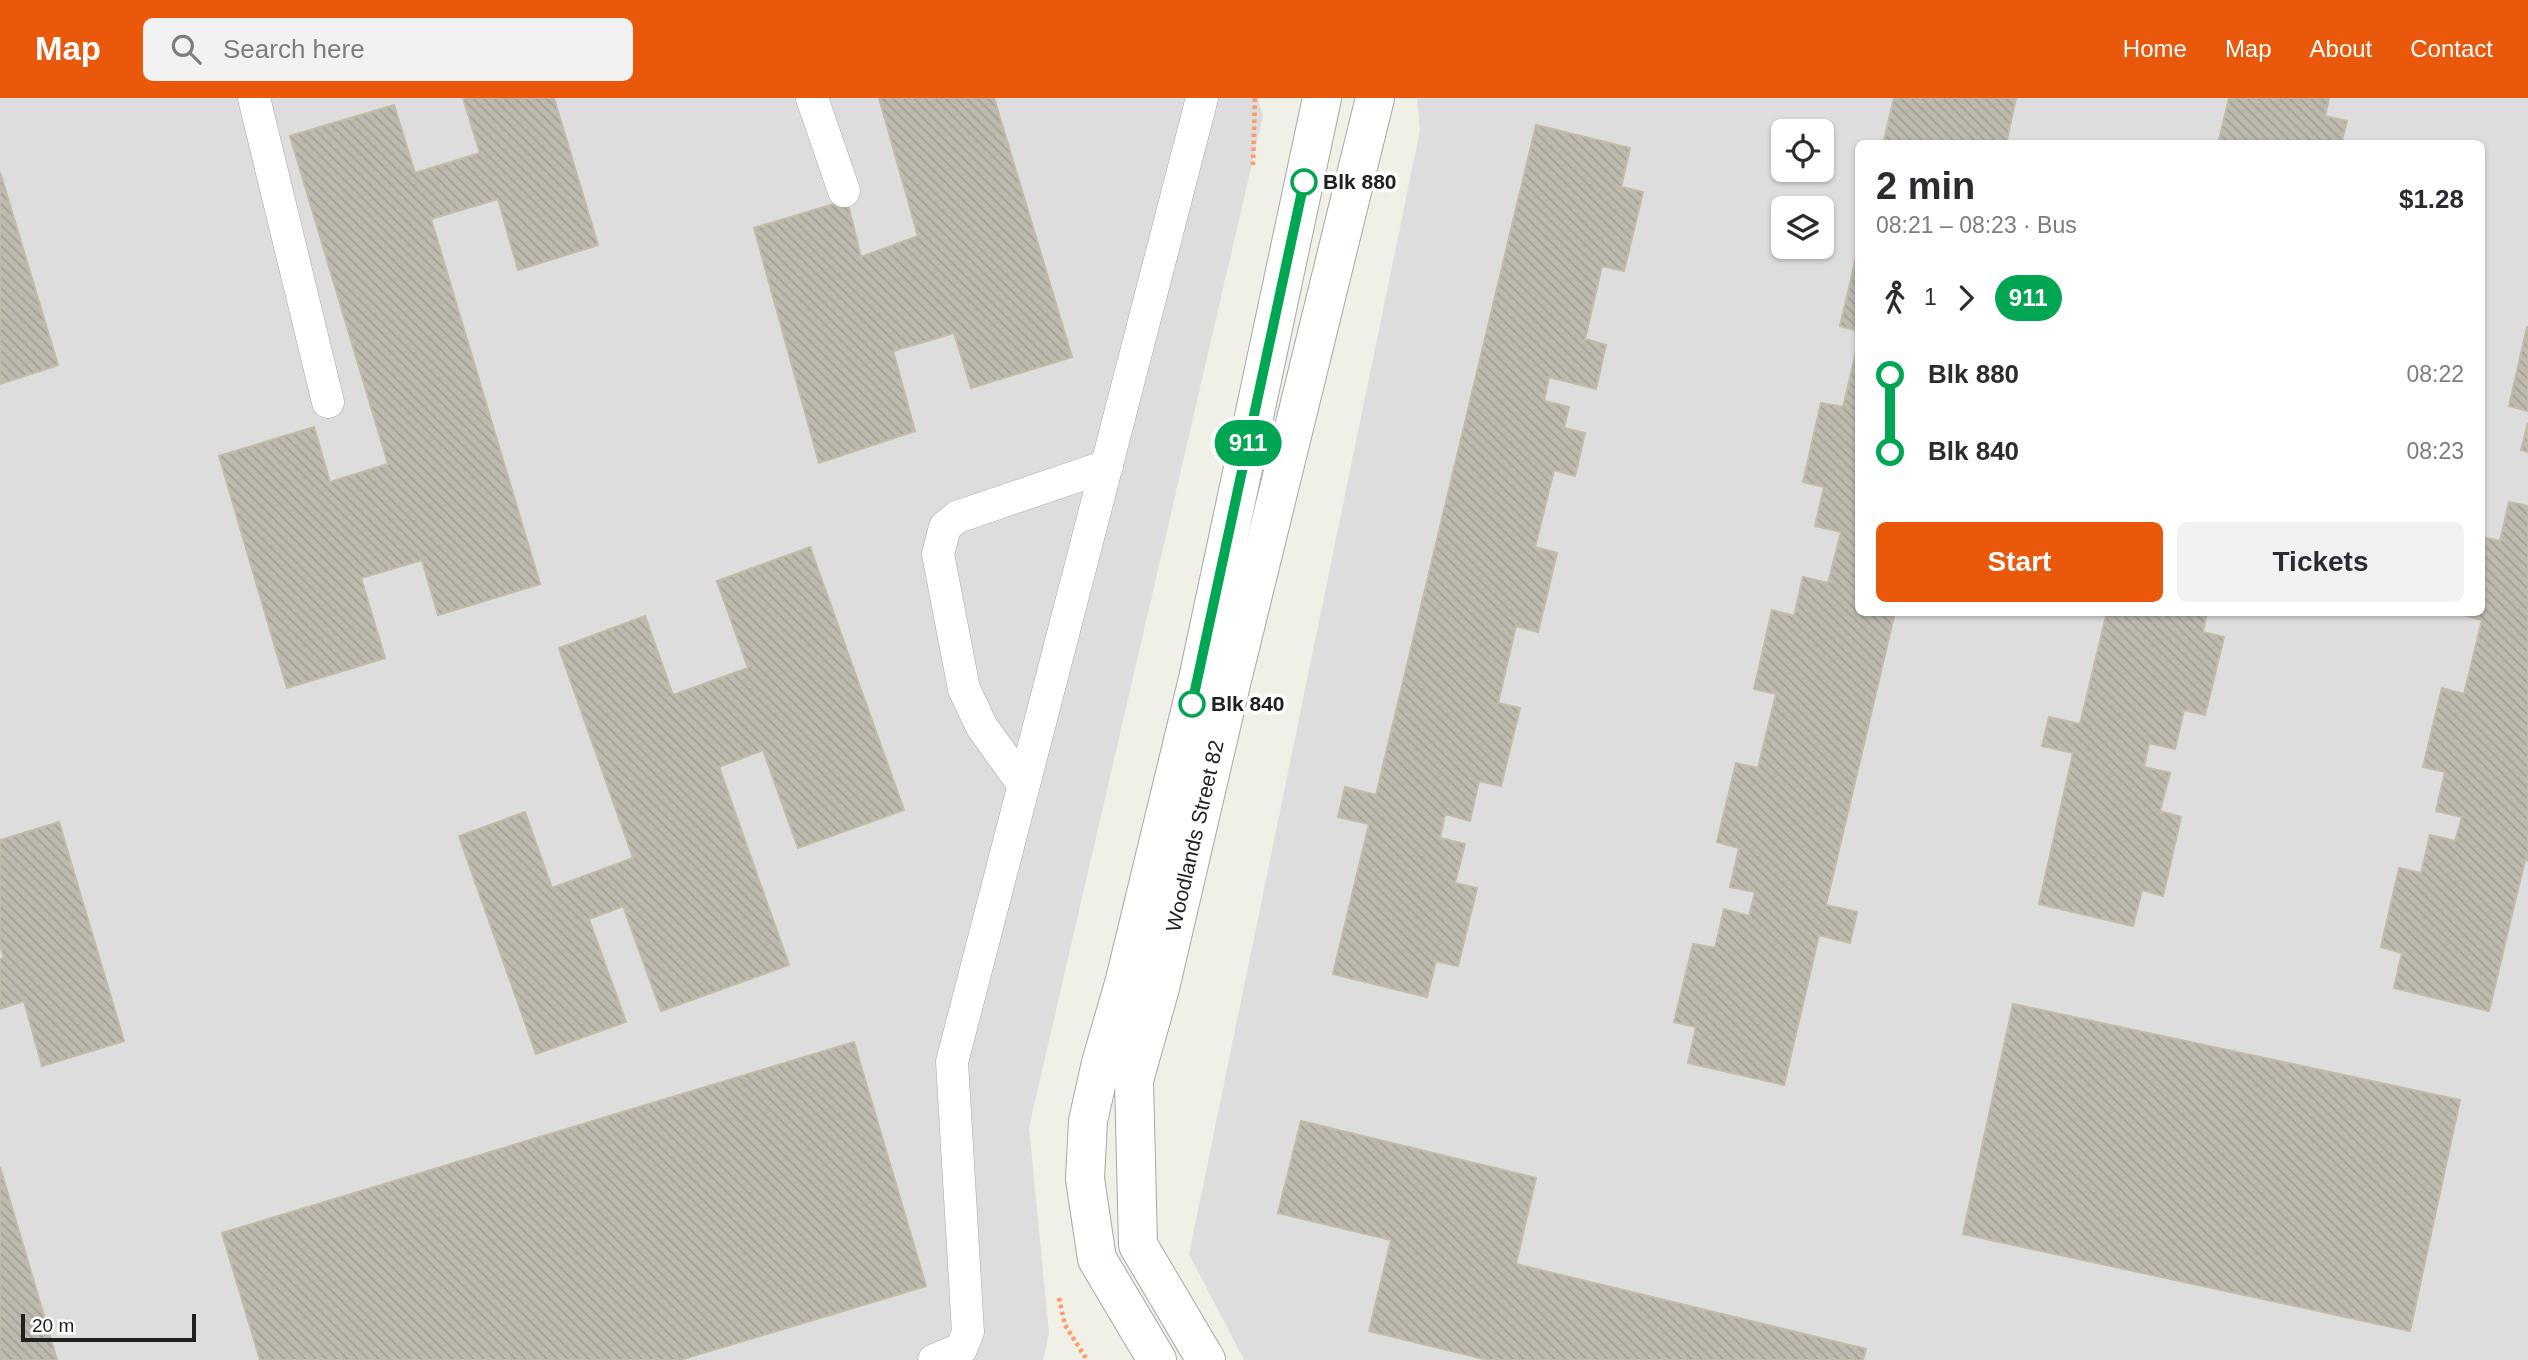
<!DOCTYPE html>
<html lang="en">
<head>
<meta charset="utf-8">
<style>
  :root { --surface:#fff; --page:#f2f2f3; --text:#2b2b33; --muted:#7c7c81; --accent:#ea580c }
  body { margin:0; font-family:Arial,sans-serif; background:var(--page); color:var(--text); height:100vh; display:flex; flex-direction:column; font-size:26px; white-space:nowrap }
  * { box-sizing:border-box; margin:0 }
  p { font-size:23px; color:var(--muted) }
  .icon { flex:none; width:38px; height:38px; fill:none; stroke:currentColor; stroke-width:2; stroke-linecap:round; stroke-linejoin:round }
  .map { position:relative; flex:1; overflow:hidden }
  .details { position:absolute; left:1855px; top:42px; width:630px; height:476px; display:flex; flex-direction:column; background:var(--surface); border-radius:10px; box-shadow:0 2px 5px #0004 }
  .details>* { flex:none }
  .badge { padding:0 14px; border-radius:23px; font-size:24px; line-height:46px }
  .controls { position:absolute; left:1771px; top:21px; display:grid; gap:14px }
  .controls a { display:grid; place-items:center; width:63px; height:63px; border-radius:10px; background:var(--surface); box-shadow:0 2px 5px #0004; font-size:35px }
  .scale { position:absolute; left:21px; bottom:18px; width:175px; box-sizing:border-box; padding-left:7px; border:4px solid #202020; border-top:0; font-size:19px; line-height:24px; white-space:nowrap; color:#202020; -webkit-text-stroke:5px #fff; paint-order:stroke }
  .map>.badge { position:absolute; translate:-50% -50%; box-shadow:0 0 0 4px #fff }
  .legs { display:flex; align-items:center; gap:10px; height:77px; padding:0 21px; font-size:23px }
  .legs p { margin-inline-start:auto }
  .overview { display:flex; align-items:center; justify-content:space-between; height:119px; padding:0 21px }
  h1 { font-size:38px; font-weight:800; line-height:52px }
  .button { display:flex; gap:14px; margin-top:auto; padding:14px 21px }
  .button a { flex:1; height:80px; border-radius:10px; background:var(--accent); color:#fff; font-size:28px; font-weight:800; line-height:80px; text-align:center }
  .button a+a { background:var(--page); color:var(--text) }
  ul { padding:0 21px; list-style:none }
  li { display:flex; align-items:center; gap:24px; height:77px; font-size:26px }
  li i { display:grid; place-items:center; width:10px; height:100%; margin:0 9px; background:currentColor }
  li i::after { content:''; width:18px; height:18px; margin:-9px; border:5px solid; border-radius:50%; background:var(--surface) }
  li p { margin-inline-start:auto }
  li:first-child i { background:linear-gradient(#0000 50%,currentColor 0) }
  li:last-child i { background:linear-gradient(currentColor 50%,#0000 0) }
  header { display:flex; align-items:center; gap:42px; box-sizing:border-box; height:98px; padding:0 35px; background:var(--accent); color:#fff }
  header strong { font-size:33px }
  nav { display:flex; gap:38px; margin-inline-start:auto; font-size:24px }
  .search { width:490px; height:63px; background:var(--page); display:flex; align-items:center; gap:18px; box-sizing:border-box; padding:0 24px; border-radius:10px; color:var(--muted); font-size:26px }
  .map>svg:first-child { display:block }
  .residential { fill:#dedddd; fill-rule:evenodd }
  .building { fill:url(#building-back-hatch); stroke:#c3baa8; stroke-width:2 }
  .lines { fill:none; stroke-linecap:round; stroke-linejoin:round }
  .lane-casing { stroke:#a7a7a7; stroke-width:33 }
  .street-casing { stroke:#a7a7a7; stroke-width:40 }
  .path { stroke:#ff9a69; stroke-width:4.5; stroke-dasharray:3.5 3.5; stroke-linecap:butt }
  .lane { stroke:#fff; stroke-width:32 }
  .street { stroke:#fff; stroke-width:38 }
  .line-1-casing { stroke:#fff; stroke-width:16 }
  .line-1 { stroke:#00a651; stroke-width:10 }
  .stop-1-dot { fill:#fff; stroke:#00a651; stroke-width:3.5 }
  .labels { text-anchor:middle; stroke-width:7; stroke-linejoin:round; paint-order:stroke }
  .stop-label { font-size:21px; font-weight:bold; fill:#202020; stroke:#fff; text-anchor:start }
  .street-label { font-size:21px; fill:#202020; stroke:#fff }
</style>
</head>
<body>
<header>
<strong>Map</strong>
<div class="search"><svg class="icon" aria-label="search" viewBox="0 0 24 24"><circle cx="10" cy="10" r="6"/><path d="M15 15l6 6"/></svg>Search here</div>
<nav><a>Home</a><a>Map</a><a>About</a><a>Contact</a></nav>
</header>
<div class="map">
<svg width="2528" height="1262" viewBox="0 0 2528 1262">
  <defs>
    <pattern id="building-back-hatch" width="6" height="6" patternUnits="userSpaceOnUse" patternTransform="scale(1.75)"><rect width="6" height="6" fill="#beb9af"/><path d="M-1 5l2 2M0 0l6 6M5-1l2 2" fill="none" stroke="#a39f96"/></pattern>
  </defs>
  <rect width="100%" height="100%" fill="#f1f0e6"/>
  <!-- residential -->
  <g class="residential">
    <path d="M0,0H1258L1263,18L1029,1029L1049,1235L1043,1262H0Z"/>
    <path d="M1417,0H2528V1262H1244L1189,1156L1420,32ZM1783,33H1822V72H1783ZM1858,46H2482V514H1858ZM1783,110H1822V149H1783Z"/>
  </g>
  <!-- building -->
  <g class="building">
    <path d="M463,0H554L598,147L518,172L498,101L431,121L540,486L438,517L422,462L361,480L385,560L287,590L219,358L314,329L330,384L388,366L290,38L394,7L415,75L480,55Z"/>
    <path d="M879,0H994L1072,259L971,290L954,235L893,253L915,333L819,365L754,130L847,102L861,159L918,138Z"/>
    <path d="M1894,0H2016L2006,46H1883Z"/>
    <path d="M2229,0H2329L2325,18L2347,23L2341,46H2218Z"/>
    <path d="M1536,27L1630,50L1621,89L1643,94L1624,173L1602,168L1585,241L1606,247L1596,291L1549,279L1544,303L1569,309L1564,330L1585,335L1575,378L1554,372L1535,449L1557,455L1538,534L1516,528L1498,605L1520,610L1501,688L1479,683L1470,723L1445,716L1440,740L1465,746L1455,785L1477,790L1458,868L1436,863L1427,899L1333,876L1369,726L1338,719L1345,689L1376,697Z"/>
    <path d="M0,74L58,267L0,286Z"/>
    <path d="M1858,151V233L1840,228Z"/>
    <path d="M2527,229H2528V313L2509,308Z"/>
    <path d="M1858,246V514H1895L1826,807L1857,814L1850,845L1819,837L1784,987L1688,965L1696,929L1674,924L1693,846L1715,850L1724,811L1749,818L1755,794L1730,789L1739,750L1717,744L1736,665L1758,670L1776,596L1754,591L1772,512L1794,518L1803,479L1828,485L1841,434L1815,428L1824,389L1803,384L1821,305L1843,309Z"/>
    <path d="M2528,325V354L2521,352Z"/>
    <path d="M2509,404L2528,408V763L2525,762L2489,913L2394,890L2402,855L2381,849L2399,770L2421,775L2430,737L2455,743L2462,719L2436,713L2445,674L2423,669L2442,590L2464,596L2482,522L2460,516L2482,514V439L2500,443Z"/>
    <path d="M810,449L904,712L798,750L763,652L719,669L789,867L661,913L623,808L589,821L626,924L536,956L459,738L525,714L552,790L633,760L559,550L645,518L673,597L748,570L717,483Z"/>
    <path d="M2107,514H2207L2203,534L2224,539L2205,617L2184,612L2175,651L2149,645L2144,669L2170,675L2160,713L2181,719L2163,798L2142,792L2133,828L2039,806L2073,655L2042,648L2049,619L2080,626Z"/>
    <path d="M59,724L124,943L42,968L24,903L0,911V861L4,860L0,847V742Z"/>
    <path d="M2013,906L2460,1002L2410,1233L1963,1136Z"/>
    <path d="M854,944L926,1188L680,1262H260L222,1135Z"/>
    <path d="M1301,1023L1536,1080L1516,1166L1866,1251L1863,1262H1488L1369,1233L1391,1142L1278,1115Z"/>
    <path d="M0,1069L57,1262H0Z"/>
  </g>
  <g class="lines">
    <defs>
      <g id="lane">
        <path d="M254,0L328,304"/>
        <path d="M812,0L844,93"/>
        <path d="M1023,686L982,629L964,591L938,456L945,429L957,419L1107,368"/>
        <path d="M934,1262L961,1251L968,1234L952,964L1202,0"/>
      </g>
      <g id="street">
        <path d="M1157,1262L1097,1161L1085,1081L1088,1023L1101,965L1125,882L1198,581L1322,0"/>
        <path d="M1206,1262L1138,1147L1134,982L1160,890L1230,590L1375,0"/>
      </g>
    </defs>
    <!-- lane casing -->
    <use href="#lane" class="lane-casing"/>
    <!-- street casing -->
    <use href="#street" class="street-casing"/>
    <!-- path -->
    <g class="path">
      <path d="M1253,67L1255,0"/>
      <path d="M1059,1200L1065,1227L1087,1262"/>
    </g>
    <!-- lane -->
    <use href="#lane" class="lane"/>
    <!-- street -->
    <use href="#street" class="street"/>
  </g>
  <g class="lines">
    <defs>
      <path id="line-1" d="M1192,606L1304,84"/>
    </defs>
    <!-- line-1 casing -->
    <use href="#line-1" class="line-1-casing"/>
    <!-- line-1 -->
    <use href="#line-1" class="line-1"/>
  </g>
  <!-- markers -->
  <g class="stop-1-dot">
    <circle cx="1304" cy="84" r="12"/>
    <circle cx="1192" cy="606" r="12"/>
  </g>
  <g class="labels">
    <!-- stop labels -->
    <g class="stop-label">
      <text x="1323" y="91">Blk 880</text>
      <text x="1211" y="613">Blk 840</text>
    </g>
    <!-- street labels -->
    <g class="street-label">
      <text transform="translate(1195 738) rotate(-77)" y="7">Woodlands Street 82</text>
    </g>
  </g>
</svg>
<div class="controls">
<a><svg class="icon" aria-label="locate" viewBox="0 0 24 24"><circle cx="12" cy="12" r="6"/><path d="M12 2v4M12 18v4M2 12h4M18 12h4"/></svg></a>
<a><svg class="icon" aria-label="layers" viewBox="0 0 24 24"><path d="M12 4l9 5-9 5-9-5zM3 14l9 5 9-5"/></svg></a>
</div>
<div class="scale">20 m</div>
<b class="badge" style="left:1248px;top:345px;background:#00a651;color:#fff">911</b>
<section class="details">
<div class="overview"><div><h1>2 min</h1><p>08:21 – 08:23 · Bus</p></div><b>$1.28</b></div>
<div class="legs"><svg class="icon" aria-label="walk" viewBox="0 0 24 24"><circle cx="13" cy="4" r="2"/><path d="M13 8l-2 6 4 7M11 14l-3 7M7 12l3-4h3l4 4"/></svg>1<svg class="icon" aria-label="forward" viewBox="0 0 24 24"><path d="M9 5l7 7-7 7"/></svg><b class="badge" style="background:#00a651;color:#fff">911</b></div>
<ul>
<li><i style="color:#00a651"></i><b>Blk 880</b><p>08:22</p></li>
<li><i style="color:#00a651"></i><b>Blk 840</b><p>08:23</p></li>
</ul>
<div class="button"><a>Start</a><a>Tickets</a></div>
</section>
</div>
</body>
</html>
